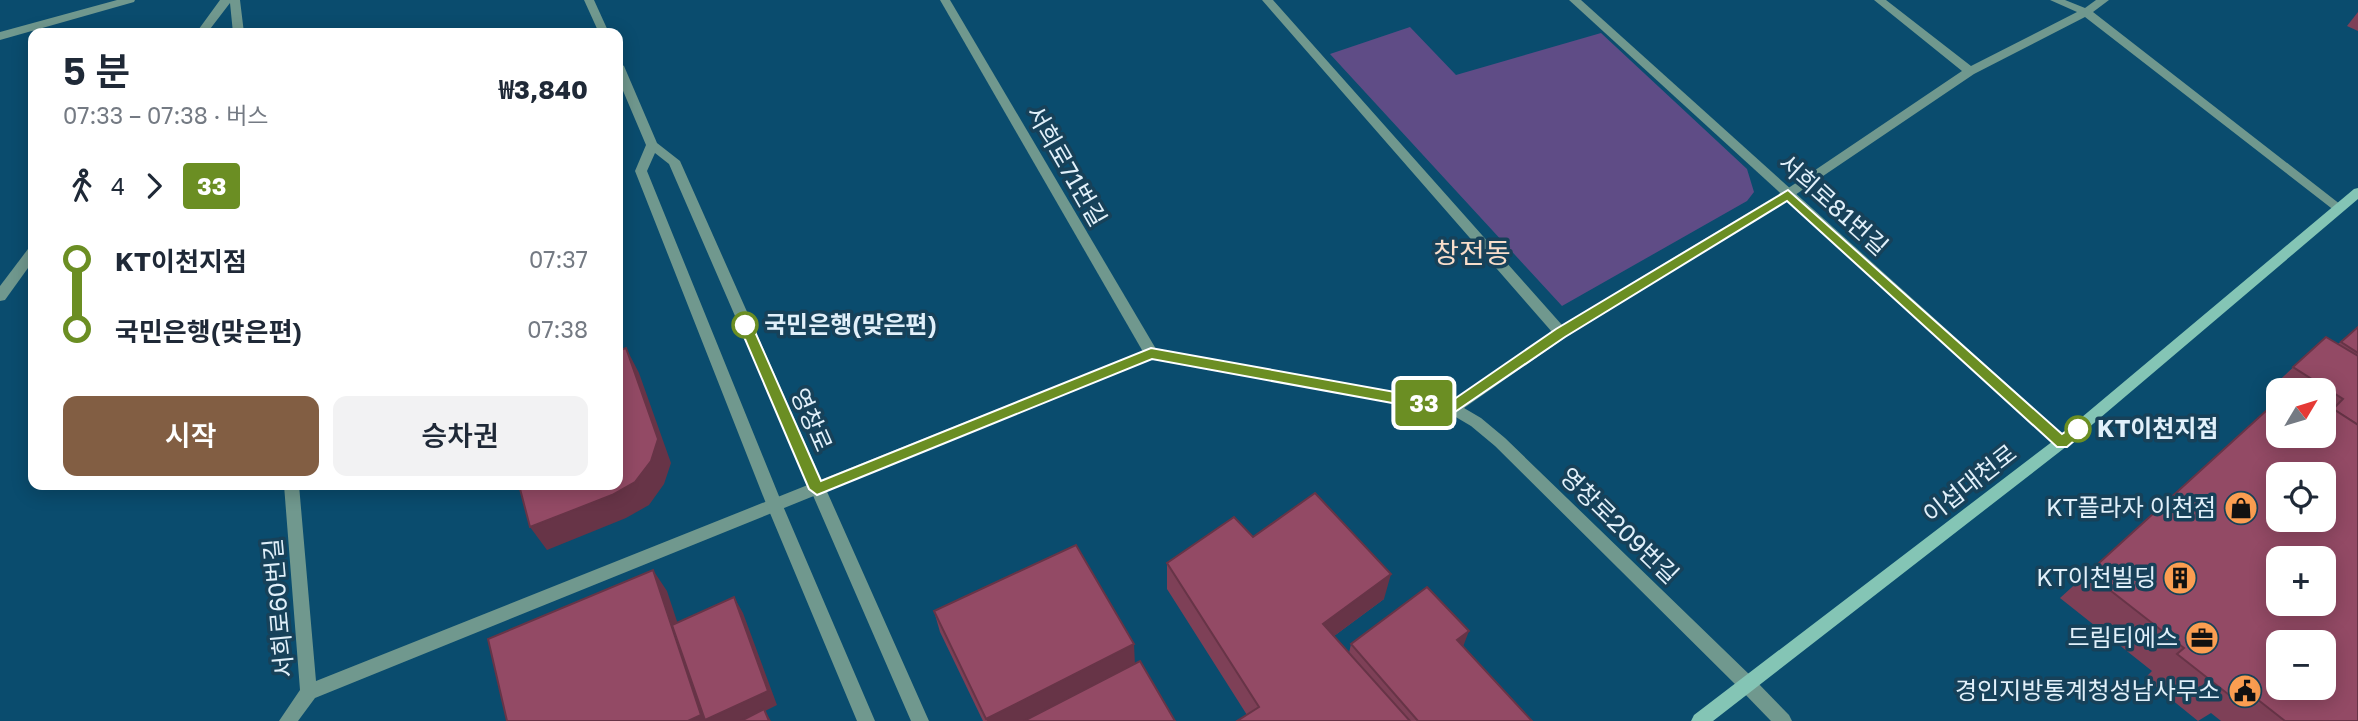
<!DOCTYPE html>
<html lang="ko">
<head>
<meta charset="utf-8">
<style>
  :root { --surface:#fff; --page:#f2f2f3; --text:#1f2937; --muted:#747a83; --accent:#825e43 }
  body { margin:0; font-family:"Golos Text","Noto Sans KR",sans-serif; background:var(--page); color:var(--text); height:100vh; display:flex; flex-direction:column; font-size:26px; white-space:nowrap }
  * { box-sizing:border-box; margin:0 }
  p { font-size:23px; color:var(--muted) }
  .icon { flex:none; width:38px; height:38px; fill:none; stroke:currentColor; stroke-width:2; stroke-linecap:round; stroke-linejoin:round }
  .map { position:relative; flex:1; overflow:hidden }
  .sheet { position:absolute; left:28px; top:28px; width:595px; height:462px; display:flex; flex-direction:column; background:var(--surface); border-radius:14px; box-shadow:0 4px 18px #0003 }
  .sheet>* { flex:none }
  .badge { padding:0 14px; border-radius:5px; font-size:24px; line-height:46px }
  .needle { width:46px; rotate:52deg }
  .fabs { position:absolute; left:2266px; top:378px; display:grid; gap:14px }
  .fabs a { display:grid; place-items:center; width:70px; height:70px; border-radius:14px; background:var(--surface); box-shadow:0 4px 18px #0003; font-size:35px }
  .map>.badge { position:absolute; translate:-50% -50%; box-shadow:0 0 0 4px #fff }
  .legs { display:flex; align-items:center; gap:10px; height:77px; padding:0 35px; font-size:23px }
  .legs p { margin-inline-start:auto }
  .headline { display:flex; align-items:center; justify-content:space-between; height:119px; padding:0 35px }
  h1 { font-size:38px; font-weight:600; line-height:52px }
  .primary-button { display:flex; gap:14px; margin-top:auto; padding:14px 35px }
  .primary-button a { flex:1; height:80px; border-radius:14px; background:var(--accent); color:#fff; font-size:28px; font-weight:600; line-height:80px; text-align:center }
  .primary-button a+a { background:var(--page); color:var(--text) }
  ul { padding:0 35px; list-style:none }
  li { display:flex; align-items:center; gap:24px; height:70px; font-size:26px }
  li i { display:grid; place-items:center; width:10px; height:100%; margin:0 9px; background:currentColor }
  li i::after { content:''; width:18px; height:18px; margin:-9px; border:5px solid; border-radius:50%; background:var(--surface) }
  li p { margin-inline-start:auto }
  li:first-child i { background:linear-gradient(#0000 50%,currentColor 0) }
  li:last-child i { background:linear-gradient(currentColor 50%,#0000 0) }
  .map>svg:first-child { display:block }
  .green { fill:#5f4c86 }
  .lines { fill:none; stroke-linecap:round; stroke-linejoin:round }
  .service { fill:#70988e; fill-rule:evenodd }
  .pedestrian { fill:#70988e; fill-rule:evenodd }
  .minor { fill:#70988e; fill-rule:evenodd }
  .tertiary { fill:#70988e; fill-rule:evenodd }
  .secondary { fill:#84c5b5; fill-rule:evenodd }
  .wall { fill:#7e4057 }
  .shaded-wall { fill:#673447 }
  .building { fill:#934a65; stroke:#673447; stroke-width:2; fill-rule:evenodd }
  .line-1 { fill:#6b8e23; stroke:#fff; stroke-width:2 }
  .stop-1-dot { fill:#fff; stroke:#6b8e23; stroke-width:3.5 }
  .labels { text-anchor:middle; stroke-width:7; stroke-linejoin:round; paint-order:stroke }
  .street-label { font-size:24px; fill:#e1f0fa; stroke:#174159 }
  .stop-label { font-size:24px; font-weight:bold; fill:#e1f0fa; stroke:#174159; text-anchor:start }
  .poi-label { font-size:24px; fill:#e1f0fa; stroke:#174159; text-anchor:end }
  .quarter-label { font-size:28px; fill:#f9ddca; stroke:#174159 }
</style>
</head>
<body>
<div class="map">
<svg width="2358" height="721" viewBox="0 0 2358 721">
  <rect width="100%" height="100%" fill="#0a4c6e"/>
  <!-- green -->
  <path class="green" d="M1410,27L1456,75L1601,33L1747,169L1754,192L1747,201L1562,306L1330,54Z"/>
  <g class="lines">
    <!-- service -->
    <g class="service">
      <path d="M117,0H135L134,2L0,40V32Z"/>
      <path d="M1262,0H1273L1562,325L1784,191L1962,71L1874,0H1886L1971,66L2077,12L2050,0H2065L2085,8L2096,0H2109L2093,12L2345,208L2339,213L2335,211L2085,17L1974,74L1792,197L1566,337L1464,408L1481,418L1505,438L1753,678L1755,684L1753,690L1747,692L1741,690L1495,446L1471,426L1449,413L1152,359L315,698L298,721H279L300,690L284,485H299L316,681L1151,348L1450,402L1552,332Z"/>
    </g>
    <!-- pedestrian -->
    <g class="pedestrian">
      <path d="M220,0H240L244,33H233L230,3L207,33H196Z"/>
      <path d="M33,247V261L5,300L0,301V286L28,249Z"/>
    </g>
    <!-- minor -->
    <g class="minor">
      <path d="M940,0H950L1156,349L1158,353L1156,357H1146Z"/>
      <path d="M1569,0H1581L2067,438L2069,442L2067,446L2062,448L2057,446Z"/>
      <path d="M1747,676L1753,678L1789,715L1792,721H1771L1741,690L1739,684L1741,678Z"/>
    </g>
    <!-- tertiary -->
    <g class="tertiary">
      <path d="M584,0H594L609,33H599Z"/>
      <path d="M618,62L624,66L657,143L680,161L929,721H911L669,164L655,153L647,171L783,506L875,721H857L767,506L635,171L646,145L618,79Z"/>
    </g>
    <!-- secondary -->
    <path class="secondary" d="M2358,188V199L2067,446L1713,721H1691L1694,715L2057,438L2354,189Z"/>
  </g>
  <!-- wall -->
  <g class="wall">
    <path d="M2358,12V31L2347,26Z"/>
    <path d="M2358,327V721H2221L2211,713L2198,721L2145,678L2152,671L2060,598L2278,400L2324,436V390H2280L2273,386L2326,337L2338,344Z"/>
    <path d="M1167,563L1384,599L1334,636L1349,653L1351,644L1463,647L1532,721H1237L1247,715L1167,589Z"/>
    <path d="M934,611L1135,664L1175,721H983L940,632Z"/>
  </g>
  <!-- shaded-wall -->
  <g class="shaded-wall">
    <path d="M626,348L639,373L671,463L664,484L649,505L626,518L547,550L530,527Z"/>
    <path d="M653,570L667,591L709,718L734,597L743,613L777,705L765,711L771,721H688Z"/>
    <path d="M1391,574L1384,599L1318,648L1323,624Z"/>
    <path d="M1469,631L1461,652L1457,640Z"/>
    <path d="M1134,644L1135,665L1025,721H987L986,719Z"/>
  </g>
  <!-- building -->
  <g class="building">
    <path d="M2358,327V353L2341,342Z"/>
    <path d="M2326,337L2358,356V425L2333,409L2343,399L2293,367Z"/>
    <path d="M626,348L658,439L651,461L635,482L612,495L530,527L519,485H618V351Z"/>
    <path d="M2296,385L2304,390H2290Z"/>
    <path d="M2278,400V436H2324V403L2358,425V721H2285L2243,688L2233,698L2177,654L2184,648L2088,573ZM2278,474H2324V520H2278ZM2278,558H2324V604H2278ZM2278,642H2324V688H2278Z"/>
    <path d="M1315,493L1391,574L1323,624L1410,721H1237L1259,707L1167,563L1234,517L1253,537Z"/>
    <path d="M1076,545L1134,644L986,719L934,611Z"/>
    <path d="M653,570L701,715L688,721H507L488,639Z"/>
    <path d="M1427,587L1469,631L1457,640L1532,721H1418L1351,644Z"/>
    <path d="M734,597L768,691L705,720L672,625Z"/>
    <path d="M1140,661L1175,721H1024Z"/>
    <path d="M764,709L769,721H741Z"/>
  </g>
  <!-- line-1 -->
  <path class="line-1" d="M1788,190L2062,434L2078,423L2083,425V433L2067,447H2057L1787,201L1565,337L1452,414L1152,359L817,495L809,489L739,325L745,319L752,325L821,481L1151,348L1450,402L1556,329Z"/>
  <!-- icons -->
  <defs>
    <symbol id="shop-disc" viewBox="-11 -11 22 22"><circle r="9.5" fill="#fb9e51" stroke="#174159"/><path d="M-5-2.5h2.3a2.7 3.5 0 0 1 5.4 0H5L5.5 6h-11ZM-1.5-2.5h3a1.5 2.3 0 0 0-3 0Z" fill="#111"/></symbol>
    <symbol id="building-disc" viewBox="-11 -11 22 22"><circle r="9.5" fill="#fb9e51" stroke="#174159"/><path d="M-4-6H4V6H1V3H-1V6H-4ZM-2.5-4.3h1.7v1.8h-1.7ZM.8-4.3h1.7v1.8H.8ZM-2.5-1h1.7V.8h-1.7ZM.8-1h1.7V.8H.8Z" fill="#111"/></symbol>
    <symbol id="office-disc" viewBox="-11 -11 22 22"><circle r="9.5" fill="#fb9e51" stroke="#174159"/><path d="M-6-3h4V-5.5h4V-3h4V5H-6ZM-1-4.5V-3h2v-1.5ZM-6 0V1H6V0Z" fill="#111"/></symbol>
    <symbol id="civic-disc" viewBox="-11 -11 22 22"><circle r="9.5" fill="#fb9e51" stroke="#174159"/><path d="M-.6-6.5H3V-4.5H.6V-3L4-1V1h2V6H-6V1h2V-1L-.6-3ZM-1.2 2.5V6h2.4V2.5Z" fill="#111"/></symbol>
  </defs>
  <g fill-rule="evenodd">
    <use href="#shop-disc" x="2222" y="489" width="38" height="38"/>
    <use href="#building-disc" x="2161" y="559" width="38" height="38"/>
    <use href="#office-disc" x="2183" y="619" width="38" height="38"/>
    <use href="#civic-disc" x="2226" y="672" width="38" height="38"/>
  </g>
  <!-- markers -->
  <g class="stop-1-dot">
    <circle cx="745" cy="325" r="12"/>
    <circle cx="2078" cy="429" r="12"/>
  </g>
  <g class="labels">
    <!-- street labels -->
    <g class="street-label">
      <text transform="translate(1066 166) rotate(60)" y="8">서희로71번길</text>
      <text transform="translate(1833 205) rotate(42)" y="8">서희로81번길</text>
      <text transform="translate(811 420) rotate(66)" y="8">영창로</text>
      <text transform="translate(1970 484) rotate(-38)" y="8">이섭대천로</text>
      <text transform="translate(1619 526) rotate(44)" y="8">영창로209번길</text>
      <text transform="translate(279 608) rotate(-95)" y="8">서희로60번길</text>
    </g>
    <!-- stop labels -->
    <g class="stop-label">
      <text x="764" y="333">국민은행(맞은편)</text>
      <text x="2097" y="437">KT이천지점</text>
    </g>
    <!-- poi labels -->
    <g class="poi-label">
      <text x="2216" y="516">KT플라자 이천점</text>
      <text x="2156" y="586">KT이천빌딩</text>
      <text x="2178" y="646">드림티에스</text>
      <text x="2220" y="699">경인지방통계청성남사무소</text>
    </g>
    <!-- quarter labels -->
    <g class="quarter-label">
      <text x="1472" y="263">창전동</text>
    </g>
  </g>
</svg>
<div class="fabs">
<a><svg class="needle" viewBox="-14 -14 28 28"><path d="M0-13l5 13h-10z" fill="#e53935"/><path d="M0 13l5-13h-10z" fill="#747a83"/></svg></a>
<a><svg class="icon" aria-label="locate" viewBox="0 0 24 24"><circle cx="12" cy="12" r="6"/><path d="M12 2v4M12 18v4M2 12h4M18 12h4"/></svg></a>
<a>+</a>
<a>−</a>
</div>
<b class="badge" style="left:1424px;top:403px;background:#6b8e23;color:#fff">33</b>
<section class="sheet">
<div class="headline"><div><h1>5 분</h1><p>07:33 – 07:38 · 버스</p></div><b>₩3,840</b></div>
<div class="legs"><svg class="icon" aria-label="walk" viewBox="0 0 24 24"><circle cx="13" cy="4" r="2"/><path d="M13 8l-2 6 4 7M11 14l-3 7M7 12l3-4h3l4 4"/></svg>4<svg class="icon" aria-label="forward" viewBox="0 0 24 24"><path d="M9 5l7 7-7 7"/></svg><b class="badge" style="background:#6b8e23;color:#fff">33</b></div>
<ul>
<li><i style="color:#6b8e23"></i><b>KT이천지점</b><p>07:37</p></li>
<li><i style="color:#6b8e23"></i><b>국민은행(맞은편)</b><p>07:38</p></li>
</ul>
<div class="primary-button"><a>시작</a><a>승차권</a></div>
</section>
</div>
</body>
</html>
